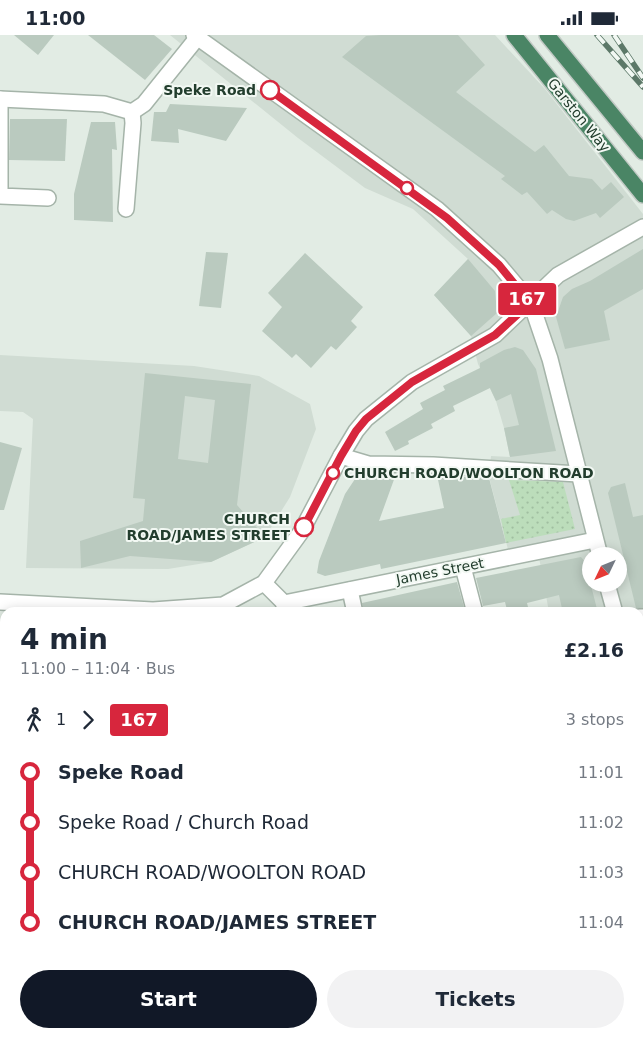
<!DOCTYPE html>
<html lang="en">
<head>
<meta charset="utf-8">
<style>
  :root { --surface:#fff; --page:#f2f2f3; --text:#1f2937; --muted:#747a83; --accent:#111827 }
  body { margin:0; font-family:"DejaVu Sans",sans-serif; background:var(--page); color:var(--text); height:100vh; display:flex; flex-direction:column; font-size:19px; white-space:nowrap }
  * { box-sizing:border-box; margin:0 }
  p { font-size:16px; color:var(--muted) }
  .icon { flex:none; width:28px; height:28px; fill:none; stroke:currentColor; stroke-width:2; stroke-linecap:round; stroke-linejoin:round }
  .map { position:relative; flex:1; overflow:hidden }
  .details { position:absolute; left:0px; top:572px; width:644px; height:431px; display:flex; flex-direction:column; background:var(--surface); border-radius:15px 15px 0 0; box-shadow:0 2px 12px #0003 }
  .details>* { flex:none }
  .badge { padding:0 10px; border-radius:4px; font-size:18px; line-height:32px }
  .needle { width:32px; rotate:227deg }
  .tools { position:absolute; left:582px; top:512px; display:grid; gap:10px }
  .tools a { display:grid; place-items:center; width:45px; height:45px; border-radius:50%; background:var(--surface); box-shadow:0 2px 12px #0003; font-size:25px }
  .map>.badge { position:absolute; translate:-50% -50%; box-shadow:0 0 0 2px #fff }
  .legs { display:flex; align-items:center; gap:8px; height:55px; padding:0 20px; font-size:16px }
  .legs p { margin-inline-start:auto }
  .headline { display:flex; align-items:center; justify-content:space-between; height:85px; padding:0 20px }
  h1 { font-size:28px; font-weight:800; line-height:38px }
  .cta { display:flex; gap:10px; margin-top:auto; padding:10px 20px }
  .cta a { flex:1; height:58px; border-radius:30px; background:var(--accent); color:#fff; font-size:20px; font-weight:800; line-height:58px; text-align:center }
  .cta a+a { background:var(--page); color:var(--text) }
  ul { padding:0 20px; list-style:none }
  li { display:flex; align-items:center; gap:18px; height:50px; font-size:19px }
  li i { display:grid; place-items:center; width:8px; height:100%; margin:0 6px; background:currentColor }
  li i::after { content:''; width:12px; height:12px; margin:-6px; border:4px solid; border-radius:50%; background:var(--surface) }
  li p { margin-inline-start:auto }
  li:first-child i { background:linear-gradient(#0000 50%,currentColor 0) }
  li:last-child i { background:linear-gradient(currentColor 50%,#0000 0) }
  .status { display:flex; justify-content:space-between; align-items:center; height:35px; padding:0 25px; background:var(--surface); direction:ltr }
  .status svg { height:14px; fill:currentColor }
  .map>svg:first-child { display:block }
  .built { fill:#d0dcd3; fill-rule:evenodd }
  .grass { fill:url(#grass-dots) }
  .building { fill:#bacabf; fill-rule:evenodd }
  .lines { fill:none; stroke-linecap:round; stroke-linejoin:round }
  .minor-casing { stroke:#a5b4a9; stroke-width:18 }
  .trunk-casing { stroke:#c1c9c4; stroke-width:18 }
  .minor { stroke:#fff; stroke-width:15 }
  .trunk { stroke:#4a8565; stroke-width:15 }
  .rail-casing { stroke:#5c7868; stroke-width:5.5 }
  .rail { stroke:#f2f8f3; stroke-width:4; stroke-dasharray:11; stroke-linecap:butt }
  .line-1-casing { stroke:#fff; stroke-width:11 }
  .line-1 { stroke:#d7263d; stroke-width:8 }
  .stop-1-dot { fill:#fff; stroke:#d7263d; stroke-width:2.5 }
  .labels { text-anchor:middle; stroke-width:4; stroke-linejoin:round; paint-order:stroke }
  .stop-label { font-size:14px; font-weight:bold; fill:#223d2d; stroke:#f2f8f3; text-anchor:end }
  .street-label { font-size:14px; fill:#223d2d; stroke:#f2f8f3 }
</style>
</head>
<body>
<div class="status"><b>11:00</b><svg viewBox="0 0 49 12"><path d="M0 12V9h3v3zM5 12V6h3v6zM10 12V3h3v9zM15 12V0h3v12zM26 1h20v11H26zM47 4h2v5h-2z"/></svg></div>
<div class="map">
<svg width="643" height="1003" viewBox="0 0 643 1003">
  <defs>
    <pattern id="grass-dots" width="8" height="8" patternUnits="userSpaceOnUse" patternTransform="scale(1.25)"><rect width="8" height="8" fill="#bcddbb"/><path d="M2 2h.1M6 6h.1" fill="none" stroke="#a1bfa1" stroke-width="1.8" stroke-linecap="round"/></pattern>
  </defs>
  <rect width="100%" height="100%" fill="#e2ece4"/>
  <!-- built -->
  <g class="built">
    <path d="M170,0H495L545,54L643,179V1003H635L634,999H639V578L549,577L538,517L510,522L489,442L491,421L510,422L504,393L496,366L478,329L471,301L434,260L468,224L413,174L365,153L298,103ZM591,521H619V549H591Z"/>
    <path d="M0,320L194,331L259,341L310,369L316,394L290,462L265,502L211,527L168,534L26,533L33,384L23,377L0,376Z"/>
  </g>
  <!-- grass -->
  <path class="grass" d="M509,445L563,447L575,494L506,508L501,484L520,480Z"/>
  <!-- building -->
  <g class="building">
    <path d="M14,0H54L38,20Z"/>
    <path d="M88,0H154L172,14L145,45Z"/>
    <path d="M381,0H458L485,30L456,57L535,117L544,110L569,141L592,144L602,155L611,147L624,162L600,183L596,178L574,186L566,184L552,175L547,179L527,157L522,160L501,144L505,141L342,22L366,1Z"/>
    <path d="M170,69L247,73L226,106L178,94L179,108L151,106L154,77H166Z"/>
    <path d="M10,84H67L65,126L9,125Z"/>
    <path d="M91,87H115L117,115L112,114L113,187L74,185V159Z"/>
    <path d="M643,214V254L604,276L610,305L565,314L556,282L563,262L572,254L590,246Z"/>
    <path d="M206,217L228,218L221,273L199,271Z"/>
    <path d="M305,218L363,272L351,286L357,292L336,315L331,311L311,333L296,319L292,323L262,296L282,272L268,258Z"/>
    <path d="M468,224L495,256L497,278L471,301L434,260Z"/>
    <path d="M515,312L523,315L536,334L556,416L510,422L504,393L519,390L511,359L496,366L490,353L453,371L455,376L431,389L433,393L408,406L409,409L395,416L385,397L423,374L420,368L445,355L443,351L480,333V328L504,315Z"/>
    <path d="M145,338L251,349L237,470L265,502L211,527L130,521L81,533L80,506L143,486L145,464L133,463ZM185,361L215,365L208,428L178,424Z"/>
    <path d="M0,407L22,413L4,475H0Z"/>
    <path d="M359,438L396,439L379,486L444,473L437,440L489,443L506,508L381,534L380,529L325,541L317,538L319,526L345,459Z"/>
    <path d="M625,448L633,482L643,480V573H636L608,458L611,452Z"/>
    <path d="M581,522L585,527L598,578H563L559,560L527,568L528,572L507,575L505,567L483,571L476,543Z"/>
    <path d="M457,547L464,572L437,578H364L362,568Z"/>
  </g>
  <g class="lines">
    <defs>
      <g id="minor">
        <path d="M194,0L437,174L499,230L531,268L550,324L600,521"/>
        <path d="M0,64V161L48,163"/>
        <path d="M0,64L104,69L132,77"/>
        <path d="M132,77L144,69L197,3"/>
        <path d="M126,174L133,88L132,77"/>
        <path d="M341,421L368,429L433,430L578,439"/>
        <path d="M463,532L475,578"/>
        <path d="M264,548L284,568V576"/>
        <path d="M607,549L615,578"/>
        <path d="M350,555L355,578"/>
        <path d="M0,567L153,575L223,570L264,548L301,497L341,421L356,396L366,384L412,347L495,300L558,240L643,192"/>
        <path d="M284,568L595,505"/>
        <path d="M639,582H643"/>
        <path d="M639,674L643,691"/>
        <path d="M639,768L643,767"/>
        <path d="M0,807H5"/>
        <path d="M639,915H643"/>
        <path d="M108,999V1003"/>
        <path d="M251,1003V999"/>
      </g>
      <g id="trunk">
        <path d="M514,0L643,160"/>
        <path d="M547,0L643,117"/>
      </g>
    </defs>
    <!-- minor casing -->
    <use href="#minor" class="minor-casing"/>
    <!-- trunk casing -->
    <use href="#trunk" class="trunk-casing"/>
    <!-- minor -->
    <use href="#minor" class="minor"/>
    <!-- trunk -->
    <use href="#trunk" class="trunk"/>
    <defs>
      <g id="rail">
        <path d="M597,0L643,52"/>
        <path d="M614,0L643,43"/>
      </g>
    </defs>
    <!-- rail casing -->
    <use href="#rail" class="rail-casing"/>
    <!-- rail -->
    <use href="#rail" class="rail"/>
  </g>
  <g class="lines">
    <defs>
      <path id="line-1" d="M270,55L447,183L499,230L530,268L495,300L412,347L366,384L356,396L341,421L304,492"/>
    </defs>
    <!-- line-1 casing -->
    <use href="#line-1" class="line-1-casing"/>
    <!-- line-1 -->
    <use href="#line-1" class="line-1"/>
  </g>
  <!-- markers -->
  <g class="stop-1-dot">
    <circle cx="270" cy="55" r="9"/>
    <circle cx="407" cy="153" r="6"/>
    <circle cx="333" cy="438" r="6"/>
    <circle cx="304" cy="492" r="9"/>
  </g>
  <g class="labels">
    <!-- stop labels -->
    <g class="stop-label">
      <text x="256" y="60">Speke Road</text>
      <text x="344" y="443" text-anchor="start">CHURCH ROAD/WOOLTON ROAD</text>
      <text x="290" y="489">CHURCH<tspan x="290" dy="16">ROAD/JAMES STREET</tspan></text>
    </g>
    <!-- street labels -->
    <g class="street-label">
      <text transform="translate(579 80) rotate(51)" y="5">Garston Way</text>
      <text transform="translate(440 536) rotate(-11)" y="5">James Street</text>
    </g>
  </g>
</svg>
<div class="tools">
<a><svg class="needle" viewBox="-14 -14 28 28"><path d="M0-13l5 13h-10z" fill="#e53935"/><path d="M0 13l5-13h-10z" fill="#747a83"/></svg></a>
</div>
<b class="badge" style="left:527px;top:264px;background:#d7263d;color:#fff">167</b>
<section class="details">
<div class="headline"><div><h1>4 min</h1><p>11:00 – 11:04 · Bus</p></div><b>£2.16</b></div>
<div class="legs"><svg class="icon" aria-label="walk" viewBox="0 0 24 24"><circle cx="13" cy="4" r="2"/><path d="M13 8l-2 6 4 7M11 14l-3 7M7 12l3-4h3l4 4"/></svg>1<svg class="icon" aria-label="forward" viewBox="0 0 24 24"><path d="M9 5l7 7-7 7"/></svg><b class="badge" style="background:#d7263d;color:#fff">167</b><p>3 stops</p></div>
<ul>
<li><i style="color:#d7263d"></i><b>Speke Road</b><p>11:01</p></li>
<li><i style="color:#d7263d"></i><span>Speke Road / Church Road</span><p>11:02</p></li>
<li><i style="color:#d7263d"></i><span>CHURCH ROAD/WOOLTON ROAD</span><p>11:03</p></li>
<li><i style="color:#d7263d"></i><b>CHURCH ROAD/JAMES STREET</b><p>11:04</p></li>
</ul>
<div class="cta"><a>Start</a><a>Tickets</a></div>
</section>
</div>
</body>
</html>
